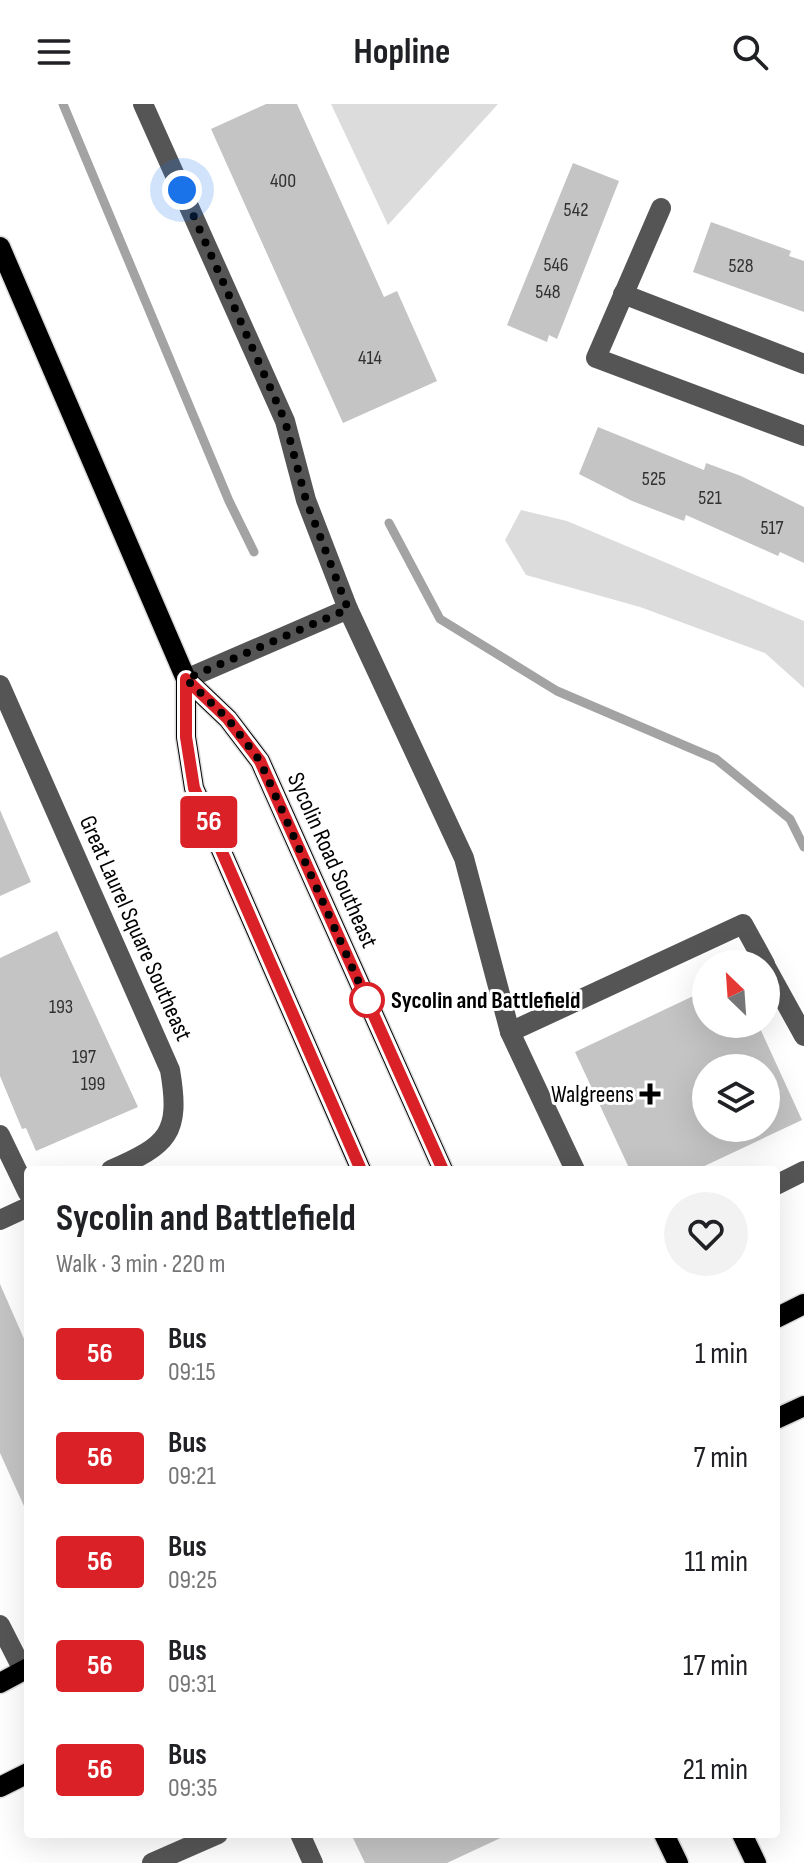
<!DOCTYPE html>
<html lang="en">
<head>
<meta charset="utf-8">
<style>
  :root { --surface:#fff; --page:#f2f2f2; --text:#202124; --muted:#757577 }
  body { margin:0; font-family:"Sofia Sans Condensed",sans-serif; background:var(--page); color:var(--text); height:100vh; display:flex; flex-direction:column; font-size:30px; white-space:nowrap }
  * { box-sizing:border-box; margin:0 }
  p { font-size:26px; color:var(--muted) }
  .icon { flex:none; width:44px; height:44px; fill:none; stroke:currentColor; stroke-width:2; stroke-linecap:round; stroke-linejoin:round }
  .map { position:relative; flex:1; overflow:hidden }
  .side { position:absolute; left:24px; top:1062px; width:756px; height:672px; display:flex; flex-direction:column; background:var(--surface); border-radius:8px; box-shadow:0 8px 32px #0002 }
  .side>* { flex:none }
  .badge { padding:0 16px; border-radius:6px; font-size:28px; line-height:52px }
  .needle { width:52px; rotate:335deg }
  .controls { position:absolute; left:692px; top:846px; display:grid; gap:16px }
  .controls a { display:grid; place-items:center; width:88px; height:88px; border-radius:50%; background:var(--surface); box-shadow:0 8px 32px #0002; font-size:40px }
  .you { position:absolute; width:40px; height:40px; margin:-20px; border:6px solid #fff; border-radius:50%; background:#1a73e8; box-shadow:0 0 0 12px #1a73e833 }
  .map>.badge { position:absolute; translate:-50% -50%; box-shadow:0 0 0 4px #fff }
  .round { display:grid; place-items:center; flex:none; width:84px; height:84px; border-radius:42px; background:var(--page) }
  .head { display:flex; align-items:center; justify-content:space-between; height:136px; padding:0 32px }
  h1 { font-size:38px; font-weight:700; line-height:60px }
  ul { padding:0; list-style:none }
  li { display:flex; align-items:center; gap:24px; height:104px; padding:0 32px }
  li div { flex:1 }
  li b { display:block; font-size:30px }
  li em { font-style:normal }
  li .badge { min-width:88px; font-weight:700; text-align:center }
  header { display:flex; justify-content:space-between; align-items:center; height:104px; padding:0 32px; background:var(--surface); font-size:36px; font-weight:700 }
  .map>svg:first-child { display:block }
  .green { fill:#dcdcdc }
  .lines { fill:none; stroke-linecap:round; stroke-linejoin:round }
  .stream { stroke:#a3a3a3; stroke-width:9 }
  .building { fill:#c4c4c4; fill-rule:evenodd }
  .major-casing { stroke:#dbdbdb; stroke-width:23 }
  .minor { stroke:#555; stroke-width:20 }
  .major { stroke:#000; stroke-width:20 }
  .line-casing { stroke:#fff; stroke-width:18 }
  .line { stroke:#da2128; stroke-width:12 }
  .walk { stroke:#000; stroke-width:8; stroke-dasharray:0 14.4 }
  .stop-dot { fill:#fff; stroke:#da2128; stroke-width:4 }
  .poi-dot { fill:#000; stroke:#fff; stroke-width:3 }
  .labels { text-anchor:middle; stroke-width:6; stroke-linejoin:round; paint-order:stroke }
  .number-label { font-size:20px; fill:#313131 }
  .street-label { font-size:24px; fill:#000; stroke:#fff }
  .stop-label { font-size:24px; font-weight:bold; fill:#000; stroke:#fff; text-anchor:start }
  .poi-label { font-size:24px; fill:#000; stroke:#fff; text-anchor:end }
</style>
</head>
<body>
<header><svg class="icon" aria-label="menu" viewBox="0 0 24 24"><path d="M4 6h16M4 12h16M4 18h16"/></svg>Hopline<svg class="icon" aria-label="search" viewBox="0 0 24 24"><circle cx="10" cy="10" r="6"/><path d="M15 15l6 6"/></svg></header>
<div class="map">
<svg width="804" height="1759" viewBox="0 0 804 1759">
  <rect width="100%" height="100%" fill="#fff"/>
  <!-- green -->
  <g class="green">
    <path d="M331,0H498L388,121Z"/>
    <path d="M521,406L567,417L804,517V584L765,549L640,503L526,471L505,436Z"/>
  </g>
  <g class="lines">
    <!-- stream -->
    <g class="stream">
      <path d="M63,0L229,397L254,448"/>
      <path d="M389,419L440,515L557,587L716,655L790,715L804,743"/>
    </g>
  </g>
  <!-- building -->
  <g class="building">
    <path d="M266,0H297L384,193L397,187L437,277L343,319L211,25Z"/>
    <path d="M573,59L619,77L557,235L549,231L547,238L507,221Z"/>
    <path d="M711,118L791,147L789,152L804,157V208L693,168Z"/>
    <path d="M598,323L704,366L706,359L741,372L804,403V459L780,448L778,452L686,411L684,417L632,397L579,370Z"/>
    <path d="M0,706L31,778L0,792Z"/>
    <path d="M57,827L138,1003L36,1047L26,1024L22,1025L0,972V854Z"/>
    <path d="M706,886V920H758L802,1016L696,1066H630L575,948ZM706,964H766V1024H706Z"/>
    <path d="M0,1180L28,1244V1411L0,1349Z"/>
    <path d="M351,1730H509L447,1759H365Z"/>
  </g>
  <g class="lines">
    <defs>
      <g id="major">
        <path d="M0,143L186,575V633L194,684L361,1066"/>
        <path d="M186,575L228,615L260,657L443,1066"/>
        <path d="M776,1214L804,1200"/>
        <path d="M776,1315L804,1302"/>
        <path d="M0,1579L28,1564"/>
        <path d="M0,1683L28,1669"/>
        <path d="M664,1730L678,1759"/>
        <path d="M742,1730L756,1759"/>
      </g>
    </defs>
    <!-- major casing -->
    <use href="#major" class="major-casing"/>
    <!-- minor -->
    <g class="minor">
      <path d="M143,0L285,317L306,396L348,505"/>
      <path d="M661,104L596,254L804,332"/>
      <path d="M623,190L804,260"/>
      <path d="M186,575L348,505L464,754L510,928L575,1066"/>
      <path d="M0,581L170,966C181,1030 168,1041 111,1066"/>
      <path d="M766,863L804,932"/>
      <path d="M510,928L743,820L765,860"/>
      <path d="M0,1031L28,1089"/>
      <path d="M776,1081L804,1067"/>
      <path d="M0,1116L28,1103"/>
      <path d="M0,1521L23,1566"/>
      <path d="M300,1730L313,1759"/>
      <path d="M152,1759L218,1730"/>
    </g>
    <!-- major -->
    <use href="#major" class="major"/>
  </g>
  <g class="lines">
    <defs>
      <path id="line" d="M361,1066L194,684L186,633V575L228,615L260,657L443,1066"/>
    </defs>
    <!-- line casing -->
    <use href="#line" class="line-casing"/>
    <!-- line -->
    <use href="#line" class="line"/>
    <!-- walk -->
    <path class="walk" d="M182,86L285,317L306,396L348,505L186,575L228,615L260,657L368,899L367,896"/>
  </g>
  <!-- markers -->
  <circle class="stop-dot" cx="367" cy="896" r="16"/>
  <path class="poi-dot" d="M646 978h8v8h8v8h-8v8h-8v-8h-8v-8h8z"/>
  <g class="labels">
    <!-- number labels -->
    <g class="number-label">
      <text x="283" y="83">400</text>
      <text x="576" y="112">542</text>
      <text x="556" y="167">546</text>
      <text x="741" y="168">528</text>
      <text x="548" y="194">548</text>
      <text x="370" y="260">414</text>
      <text x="654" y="381">525</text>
      <text x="710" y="400">521</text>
      <text x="772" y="430">517</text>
      <text x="61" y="909">193</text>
      <text x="84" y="959">197</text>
      <text x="93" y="986">199</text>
    </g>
    <!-- street labels -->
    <g class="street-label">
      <text transform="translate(333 756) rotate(66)" y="8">Sycolin Road Southeast</text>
      <text transform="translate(136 824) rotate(66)" y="8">Great Laurel Square Southeast</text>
    </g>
    <!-- stop labels -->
    <g class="stop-label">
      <text x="391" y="904">Sycolin and Battlefield</text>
    </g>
    <!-- poi labels -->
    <g class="poi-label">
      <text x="634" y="998">Walgreens</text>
    </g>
  </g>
</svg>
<div class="controls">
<a><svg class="needle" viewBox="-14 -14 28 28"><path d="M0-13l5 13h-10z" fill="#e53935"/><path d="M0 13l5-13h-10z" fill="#757577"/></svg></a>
<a><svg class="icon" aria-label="layers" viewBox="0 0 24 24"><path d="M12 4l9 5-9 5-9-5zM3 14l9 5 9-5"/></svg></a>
</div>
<div class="you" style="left:182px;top:86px"></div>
<b class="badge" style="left:209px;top:718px;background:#da2128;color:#fff">56</b>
<section class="side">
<div class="head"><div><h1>Sycolin and Battlefield</h1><p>Walk · 3 min · 220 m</p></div><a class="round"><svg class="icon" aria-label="heart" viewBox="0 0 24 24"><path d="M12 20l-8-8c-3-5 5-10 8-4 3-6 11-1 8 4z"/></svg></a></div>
<ul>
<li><span class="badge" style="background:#da2128;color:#fff">56</span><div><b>Bus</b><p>09:15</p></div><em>1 min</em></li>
<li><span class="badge" style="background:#da2128;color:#fff">56</span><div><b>Bus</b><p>09:21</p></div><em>7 min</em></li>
<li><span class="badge" style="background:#da2128;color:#fff">56</span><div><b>Bus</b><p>09:25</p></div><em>11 min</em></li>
<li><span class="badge" style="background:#da2128;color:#fff">56</span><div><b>Bus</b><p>09:31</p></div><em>17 min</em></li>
<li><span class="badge" style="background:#da2128;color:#fff">56</span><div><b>Bus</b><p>09:35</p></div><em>21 min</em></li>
</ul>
</section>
</div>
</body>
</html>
